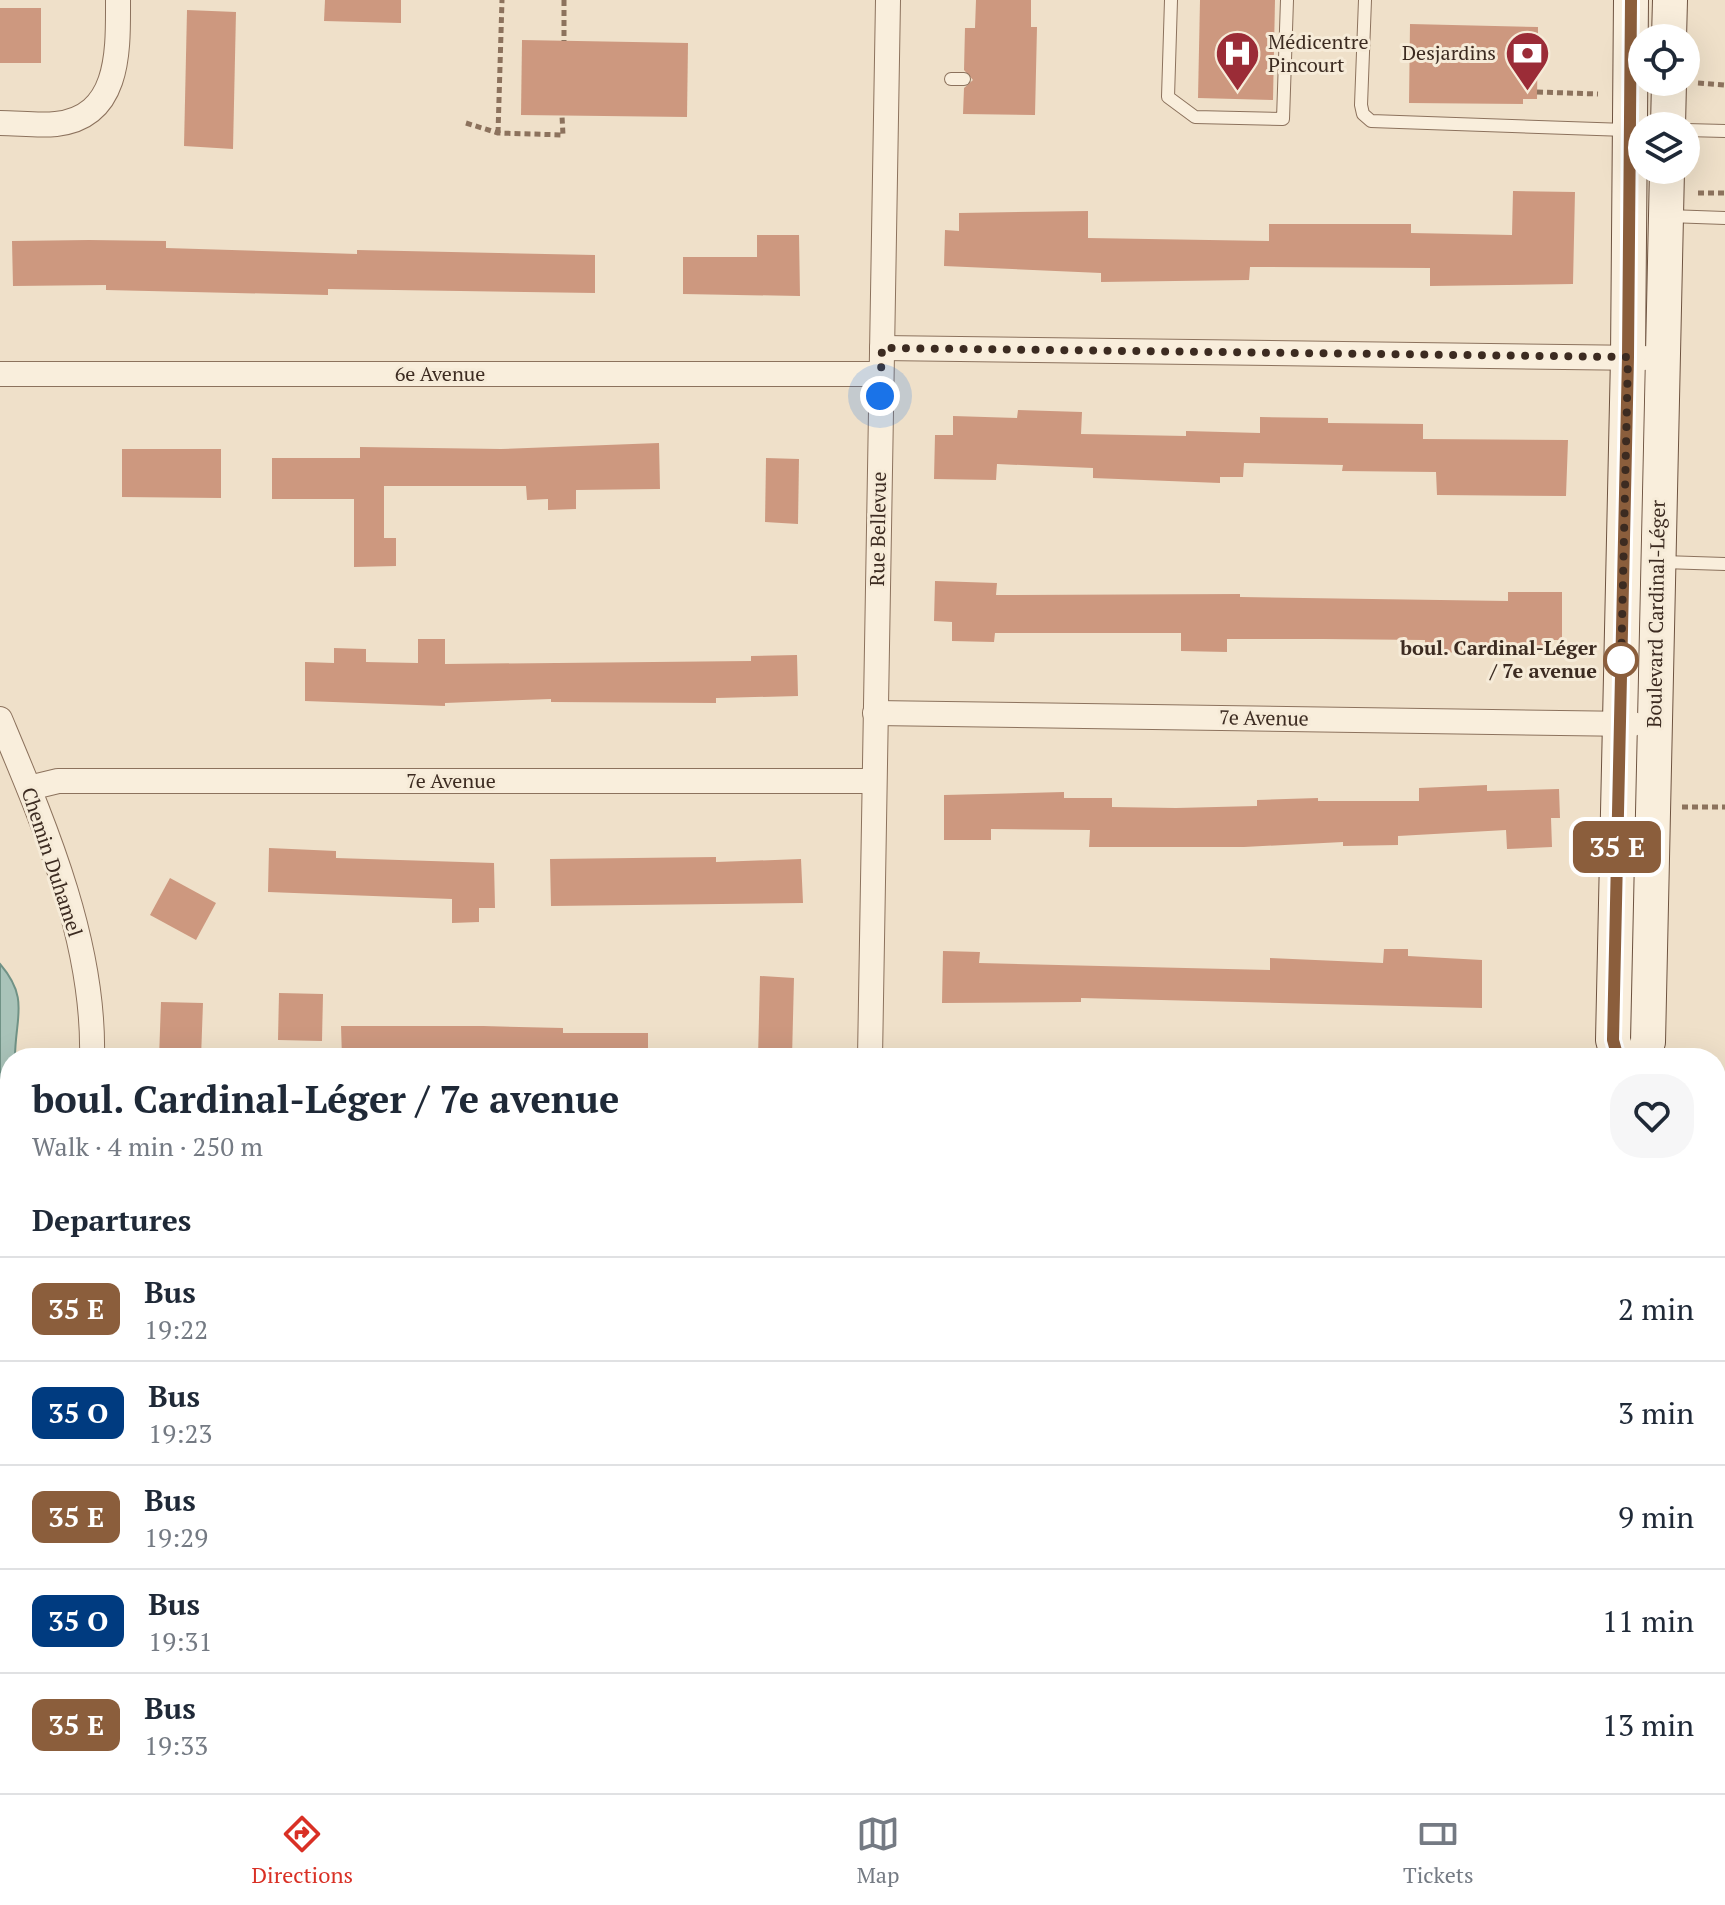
<!DOCTYPE html>
<html lang="en">
<head>
<meta charset="utf-8">
<style>
  :root { --surface:#fff; --page:#f6f6f7; --text:#1f2937; --muted:#747a83; --line:#e0e1e3; --accent:#d93025 }
  body { margin:0; font-family:"PT Serif",serif; background:var(--page); color:var(--text); height:100vh; display:flex; flex-direction:column; font-size:30px; white-space:nowrap }
  * { box-sizing:border-box; margin:0 }
  p { font-size:26px; color:var(--muted) }
  .icon { flex:none; width:44px; height:44px; fill:none; stroke:currentColor; stroke-width:2; stroke-linecap:round; stroke-linejoin:round }
  .map { position:relative; flex:1; overflow:hidden }
  .details { position:absolute; left:0px; top:1048px; width:1726px; height:746px; display:flex; flex-direction:column; background:var(--surface); border-radius:32px 32px 0 0; box-shadow:0 8px 32px #0002 }
  .details>* { flex:none }
  .badge { padding:0 16px; border-radius:12px; font-size:28px; line-height:52px }
  .tools { position:absolute; left:1628px; top:24px; display:grid; gap:16px }
  .tools a { display:grid; place-items:center; width:72px; height:72px; border-radius:50%; background:var(--surface); box-shadow:0 8px 32px #0002; font-size:40px }
  .you { position:absolute; width:40px; height:40px; margin:-20px; border:6px solid #fff; border-radius:50%; background:#1a73e8; box-shadow:0 0 0 12px #1a73e833 }
  .map>.badge { position:absolute; translate:-50% -50%; box-shadow:0 0 0 4px #fff }
  h2 { padding:0 32px; font-size:30px; line-height:72px }
  .round { display:grid; place-items:center; flex:none; width:84px; height:84px; border-radius:32px; background:var(--page) }
  .head { display:flex; align-items:center; justify-content:space-between; height:136px; padding:0 32px }
  h1 { font-size:38px; font-weight:800; line-height:60px }
  ul { padding:0; list-style:none }
  li { display:flex; align-items:center; gap:24px; height:104px; padding:0 32px; border-top:2px solid var(--line) }
  li div { flex:1 }
  li b { display:block; font-size:30px }
  li em { font-style:normal }
  li .badge { min-width:88px; font-weight:700; text-align:center }
  .tabs { display:flex; justify-content:space-around; align-items:center; height:112px; border-top:2px solid var(--line); background:var(--surface); font-size:22px; color:var(--muted) }
  .tabs a { display:grid; justify-items:center; gap:4px }
  .tabs .active { color:var(--accent) }
  .map>svg:first-child { display:block }
  .water { fill:#a9c3b9; stroke:#709286; stroke-width:2 }
  .building { fill:#cd987f }
  .lines { fill:none; stroke-linecap:round; stroke-linejoin:round }
  .lane-casing { stroke:#8c725d; stroke-width:14 }
  .street-casing { stroke:#8c725d; stroke-width:26 }
  .secondary-casing { stroke:#6e5340; stroke-width:36 }
  .path { stroke:#8c725d; stroke-width:5; stroke-dasharray:6 4; stroke-linecap:butt }
  .lane { stroke:#f9eedc; stroke-width:12 }
  .street { stroke:#f9eedc; stroke-width:24 }
  .secondary { stroke:#f9eedc; stroke-width:34 }
  .line-casing { stroke:#fff; stroke-width:18 }
  .line { stroke:#8b5e3c; stroke-width:12 }
  .walk { stroke:#3c2b21; stroke-width:8; stroke-dasharray:0 14.4 }
  .stop-dot { fill:#fff; stroke:#8b5e3c; stroke-width:4 }
  .labels { text-anchor:middle; stroke-width:6; stroke-linejoin:round; paint-order:stroke }
  .poi-label { font-size:20px; fill:#3c2b21; stroke:#f6ebd8; text-anchor:start }
  .street-label { font-size:20px; fill:#3c2b21; stroke:#f6ebd8 }
  .stop-label { font-size:20px; font-weight:bold; fill:#3c2b21; stroke:#f6ebd8; text-anchor:end }
</style>
</head>
<body>
<div class="map">
<svg width="1725" height="1793" viewBox="0 0 1725 1793">
  <rect width="100%" height="100%" fill="#efe0c9"/>
  <!-- water -->
  <path class="water" d="M0,964C30,999 15,1017 15,1058H10V1181L0,1205Z"/>
  <!-- building -->
  <g class="building">
    <path d="M325,0H401V23L324,21Z"/>
    <path d="M976,0H1031V27H1037L1035,115L963,114L964,88L973,80L964,70L965,28H975Z"/>
    <path d="M1200,0H1275L1273,100L1198,98Z"/>
    <rect x="0" y="8" width="41" height="55"/>
    <path d="M187,10L236,12L233,149L184,146Z"/>
    <path d="M1410,24L1538,27L1537,99H1523V104L1409,103Z"/>
    <path d="M522,40L688,43L687,117L521,115Z"/>
    <path d="M1513,191L1575,192L1573,284L1430,286V268L1250,267L1249,280L1101,282V273L944,266L945,230L959,231V213L1088,211V238L1269,241V224H1411V233L1512,235Z"/>
    <path d="M757,235H799L800,296L683,294V257H757Z"/>
    <path d="M89,240L166,241V248L357,254V250L595,255V293L328,289V295L106,290V285L13,286L12,241Z"/>
    <path d="M1018,410L1082,412L1081,434L1186,436V431L1260,433V417L1328,418V423L1423,424V439L1568,440L1566,496L1437,495L1436,472L1342,471L1343,465L1244,463L1243,477H1220V483L1093,478V468L997,464L996,480L934,479L935,435H953V416L1017,418Z"/>
    <path d="M659,443L660,489L576,490V509L548,510V499L527,500L526,486H384V538H396V566L354,567V499H272V458H360V447L501,449Z"/>
    <path d="M122,449H221V498L122,497Z"/>
    <path d="M766,458L799,459L798,524L765,522Z"/>
    <path d="M935,581L997,583L996,595L1240,594V597L1508,601V592H1562V640H1550V650H1485V653L1425,652V640L1323,639H1227V652L1181,651V633H995L994,642L952,641V622L934,621Z"/>
    <path d="M418,639H445V664L751,661V656L797,655L798,696L716,698V703L551,702V699L445,703V706L305,701V662L334,663V648L366,649V662L418,663Z"/>
    <path d="M1487,785V791L1559,789L1560,818H1551L1552,847L1507,849L1506,830L1398,836V845L1343,846V842L1244,847H1089L1090,830L991,829V840H944V795L1064,792V798H1112V807L1176,808L1257,806V800L1318,798V801H1419V788Z"/>
    <path d="M269,848L336,851V858L494,863L495,908H479V922L452,923V899L268,892Z"/>
    <path d="M716,857V862L801,859L803,903L551,906L550,859Z"/>
    <path d="M170,878L216,903L196,940L150,915Z"/>
    <path d="M1384,949H1408V956L1482,960V1008L1081,998V1002L942,1003L943,951L980,952L979,963L1270,970V958L1383,963Z"/>
    <path d="M760,976L794,978L792,1058H758Z"/>
    <path d="M279,993L323,994L322,1041L278,1040Z"/>
    <path d="M161,1002L203,1003L201,1058H159Z"/>
    <path d="M341,1026H483L563,1028V1033H648V1058H342Z"/>
  </g>
  <g class="lines">
    <defs>
      <g id="lane">
        <path d="M1171,0L1168,97L1195,117L1283,119L1287,0"/>
        <path d="M1365,0L1361,105L1363,114L1371,121L1626,130"/>
        <path d="M951,79H964"/>
        <path d="M1686,130L1725,131"/>
        <path d="M1668,216L1725,218"/>
        <path d="M1663,562L1725,564"/>
      </g>
      <g id="street">
        <path d="M0,123C18,123 38,126 56,124C121,117 118,49 118,0"/>
        <path d="M882,348L1644,358"/>
        <path d="M0,374H880"/>
        <path d="M875,713L1633,724"/>
        <path d="M0,719C44,824 95,941 92,1058"/>
        <path d="M29,788L58,781H874"/>
        <path d="M870,1058L888,0"/>
        <path d="M1716,1093H1725"/>
        <path d="M0,1392L10,1377"/>
        <path d="M855,1793V1784"/>
        <path d="M1223,1793V1784"/>
      </g>
      <g id="secondary">
        <path d="M1669,38L1670,0"/>
        <path d="M1668,126L1669,82"/>
        <path d="M1618,1058L1613,1040L1628,357L1631,0"/>
        <path d="M1643,1058L1648,1042L1667,170"/>
        <path d="M1619,1793V1784"/>
      </g>
    </defs>
    <!-- lane casing -->
    <use href="#lane" class="lane-casing"/>
    <!-- street casing -->
    <use href="#street" class="street-casing"/>
    <!-- secondary casing -->
    <use href="#secondary" class="secondary-casing"/>
    <!-- path -->
    <g class="path">
      <path d="M564,0V41"/>
      <path d="M1698,83L1725,85"/>
      <path d="M1537,92L1598,94"/>
      <path d="M466,123L498,133L563,135L562,116"/>
      <path d="M498,133L502,0"/>
      <path d="M1698,193H1725"/>
      <path d="M1682,807H1725"/>
    </g>
    <!-- lane -->
    <use href="#lane" class="lane"/>
    <!-- street -->
    <use href="#street" class="street"/>
    <!-- secondary -->
    <use href="#secondary" class="secondary"/>
  </g>
  <g class="lines">
    <defs>
      <path id="line" d="M1618,1058L1613,1040L1628,357L1631,0"/>
    </defs>
    <!-- line casing -->
    <use href="#line" class="line-casing"/>
    <!-- line -->
    <use href="#line" class="line"/>
    <!-- walk -->
    <path class="walk" d="M880,396L882,348L1628,357L1621,669V660"/>
  </g>
  <!-- icons -->
  <defs>
    <symbol id="bank-pin" viewBox="-11 -11 22 30"><path d="M0 17L-7.5 6A9.5 9.5 0 1 1 7.5 6Z" fill="#9b2c37" stroke="#f6ebd8"/><path d="M-6-4H6V4H-6ZM0-2.3a2.3 2.3 0 1 0 0 4.6a2.3 2.3 0 1 0 0-4.6Z" fill="#fff"/></symbol>
    <symbol id="hospital-pin" viewBox="-11 -11 22 30"><path d="M0 17L-7.5 6A9.5 9.5 0 1 1 7.5 6Z" fill="#9b2c37" stroke="#f6ebd8"/><path d="M-5-5h3v3.5h4V-5h3V5h-3V1.5h-4V5h-3Z" fill="#fff"/></symbol>
  </defs>
  <g fill-rule="evenodd">
    <use href="#bank-pin" x="1502" y="28" width="51" height="69"/>
    <use href="#hospital-pin" x="1212" y="28" width="51" height="69"/>
  </g>
  <!-- markers -->
  <circle class="stop-dot" cx="1621" cy="660" r="16"/>
  <g class="labels">
    <!-- poi labels -->
    <g class="poi-label">
      <text x="1268" y="49">Médicentre<tspan x="1268" dy="23">Pincourt</tspan></text>
      <text x="1496" y="60" text-anchor="end">Desjardins</text>
    </g>
    <!-- street labels -->
    <g class="street-label">
      <text x="440" y="381">6e Avenue</text>
      <text transform="translate(878 529) rotate(-89)" y="7">Rue Bellevue</text>
      <text transform="translate(1656 614) rotate(-89)" y="7">Boulevard Cardinal-Léger</text>
      <text transform="translate(1264 718) rotate(1)" y="7">7e Avenue</text>
      <text x="451" y="788">7e Avenue</text>
      <text transform="translate(52 862) rotate(72)" y="7">Chemin Duhamel</text>
    </g>
    <!-- stop labels -->
    <g class="stop-label">
      <text x="1597" y="655">boul. Cardinal-Léger<tspan x="1597" dy="23">/ 7e avenue</tspan></text>
    </g>
  </g>
</svg>
<div class="tools">
<a><svg class="icon" aria-label="locate" viewBox="0 0 24 24"><circle cx="12" cy="12" r="6"/><path d="M12 2v4M12 18v4M2 12h4M18 12h4"/></svg></a>
<a><svg class="icon" aria-label="layers" viewBox="0 0 24 24"><path d="M12 4l9 5-9 5-9-5zM3 14l9 5 9-5"/></svg></a>
</div>
<div class="you" style="left:880px;top:396px"></div>
<b class="badge" style="left:1617px;top:847px;background:#8b5e3c;color:#fff">35 E</b>
<section class="details">
<div class="head"><div><h1>boul. Cardinal-Léger / 7e avenue</h1><p>Walk · 4 min · 250 m</p></div><a class="round"><svg class="icon" aria-label="heart" viewBox="0 0 24 24"><path d="M12 20l-8-8c-3-5 5-10 8-4 3-6 11-1 8 4z"/></svg></a></div>
<h2>Departures</h2>
<ul>
<li><span class="badge" style="background:#8b5e3c;color:#fff">35 E</span><div><b>Bus</b><p>19:22</p></div><em>2 min</em></li>
<li><span class="badge" style="background:#003b80;color:#fff">35 O</span><div><b>Bus</b><p>19:23</p></div><em>3 min</em></li>
<li><span class="badge" style="background:#8b5e3c;color:#fff">35 E</span><div><b>Bus</b><p>19:29</p></div><em>9 min</em></li>
<li><span class="badge" style="background:#003b80;color:#fff">35 O</span><div><b>Bus</b><p>19:31</p></div><em>11 min</em></li>
<li><span class="badge" style="background:#8b5e3c;color:#fff">35 E</span><div><b>Bus</b><p>19:33</p></div><em>13 min</em></li>
</ul>
</section>
</div>
<nav class="tabs">
<a class="active"><svg class="icon" aria-label="directions" viewBox="0 0 24 24"><path d="M12 3l9 9-9 9-9-9zM9 14v-3h6M13 9l2 2-2 2"/></svg>Directions</a>
<a><svg class="icon" aria-label="map" viewBox="0 0 24 24"><path d="M3 6l6-2 6 2 6-2v14l-6 2-6-2-6 2zM9 4v14M15 6v14"/></svg>Map</a>
<a><svg class="icon" aria-label="tickets" viewBox="0 0 24 24"><path d="M3 7h18v10H3zM15 7v10"/></svg>Tickets</a>
</nav>
</body>
</html>
